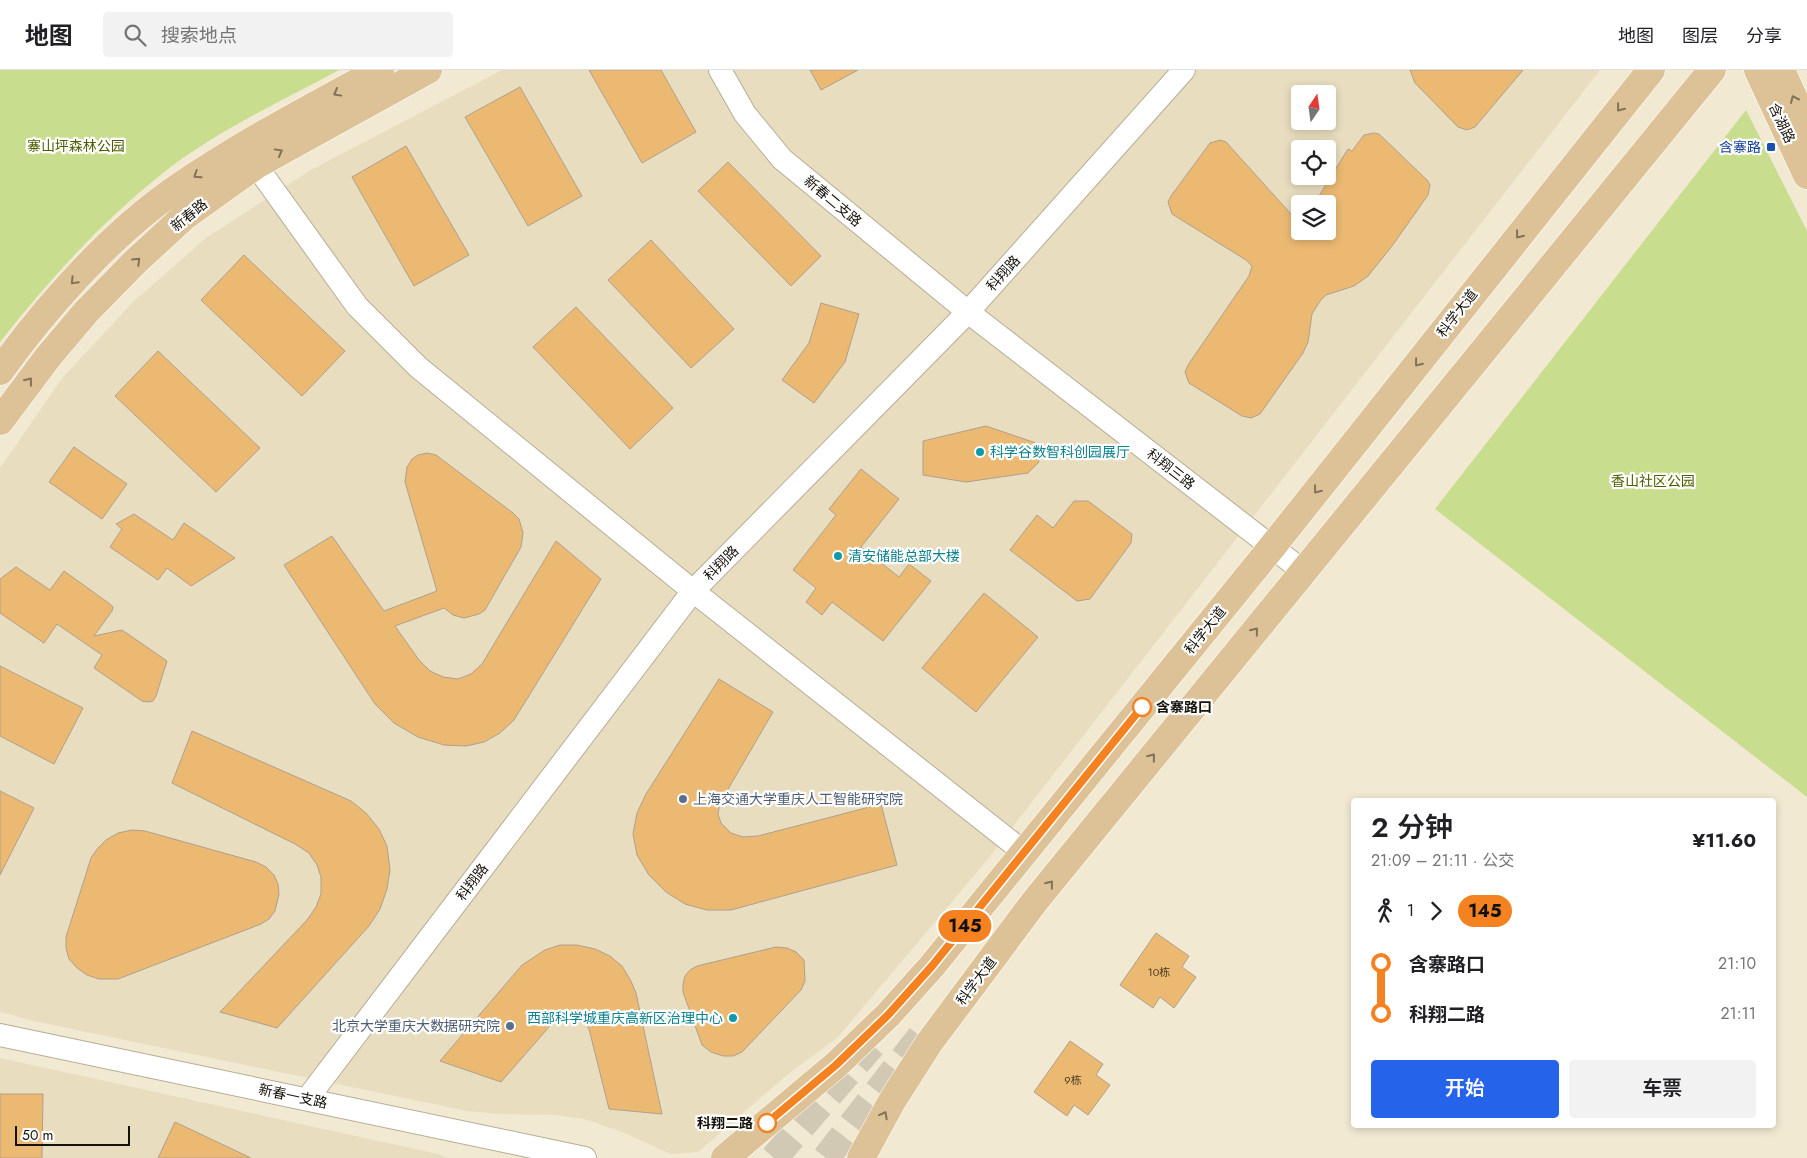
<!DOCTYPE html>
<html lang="zh">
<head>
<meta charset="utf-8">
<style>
  :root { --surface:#fff; --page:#f2f2f2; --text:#202124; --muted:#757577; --line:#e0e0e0; --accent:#2563eb }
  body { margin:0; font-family:Jost,"Noto Sans SC",sans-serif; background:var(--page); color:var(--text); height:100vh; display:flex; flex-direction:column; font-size:19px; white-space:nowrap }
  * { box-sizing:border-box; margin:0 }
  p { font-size:16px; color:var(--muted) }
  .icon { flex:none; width:28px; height:28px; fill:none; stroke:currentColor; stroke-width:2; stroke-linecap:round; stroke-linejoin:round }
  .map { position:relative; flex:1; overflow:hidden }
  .drawer { position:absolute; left:1351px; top:728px; width:425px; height:330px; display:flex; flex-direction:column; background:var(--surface); border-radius:5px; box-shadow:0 2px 8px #0003 }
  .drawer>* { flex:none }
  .badge { padding:0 10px; border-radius:16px; font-size:18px; line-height:32px }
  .needle { width:32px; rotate:13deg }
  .fabs { position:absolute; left:1291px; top:15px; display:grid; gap:10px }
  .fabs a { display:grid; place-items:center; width:45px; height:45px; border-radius:5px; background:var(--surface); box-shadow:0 2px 8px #0003; font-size:25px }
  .scale { position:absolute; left:15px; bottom:12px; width:115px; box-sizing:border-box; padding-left:5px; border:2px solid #141109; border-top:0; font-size:14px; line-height:18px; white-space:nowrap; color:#141109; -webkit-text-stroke:4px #fff; paint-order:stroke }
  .map>.badge { position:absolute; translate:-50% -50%; box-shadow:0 0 0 2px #fff }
  .legs { display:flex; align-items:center; gap:8px; height:55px; padding:0 20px; font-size:16px }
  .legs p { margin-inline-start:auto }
  .head { display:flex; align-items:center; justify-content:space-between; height:85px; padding:0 20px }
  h1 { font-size:28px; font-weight:600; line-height:38px }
  .cta { display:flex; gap:10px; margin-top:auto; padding:10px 20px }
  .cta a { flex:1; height:58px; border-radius:5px; background:var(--accent); color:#fff; font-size:20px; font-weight:600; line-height:58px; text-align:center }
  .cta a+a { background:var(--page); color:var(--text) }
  ul { padding:0 20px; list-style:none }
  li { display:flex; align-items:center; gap:18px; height:50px; font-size:19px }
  li i { display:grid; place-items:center; width:8px; height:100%; margin:0 6px; background:currentColor }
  li i::after { content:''; width:12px; height:12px; margin:-6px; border:4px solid; border-radius:50%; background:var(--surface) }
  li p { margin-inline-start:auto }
  li:first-child i { background:linear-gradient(#0000 50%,currentColor 0) }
  li:last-child i { background:linear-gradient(currentColor 50%,#0000 0) }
  header { display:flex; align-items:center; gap:30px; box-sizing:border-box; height:70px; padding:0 25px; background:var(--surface); border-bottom:1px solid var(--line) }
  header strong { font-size:24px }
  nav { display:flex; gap:28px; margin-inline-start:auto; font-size:18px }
  .search { width:350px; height:45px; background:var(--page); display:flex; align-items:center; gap:12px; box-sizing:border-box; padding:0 18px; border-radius:5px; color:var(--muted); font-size:19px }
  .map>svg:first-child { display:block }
  .built { fill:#e8ddbf; fill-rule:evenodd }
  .green { fill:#c8dd8e }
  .building { fill:#ebb972; stroke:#aea08d }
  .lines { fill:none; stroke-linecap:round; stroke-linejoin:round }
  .highway-tunnel { stroke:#d1c9b4; stroke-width:28; stroke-dasharray:28 14; stroke-linecap:butt }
  .minor-casing { stroke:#b5ad97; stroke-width:24 }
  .major-casing { stroke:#fff; stroke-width:29 }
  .minor { stroke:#fff; stroke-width:22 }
  .major { stroke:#ddc298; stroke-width:28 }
  .oneway { stroke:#837258 }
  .line-1-casing { stroke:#fff; stroke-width:11 }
  .line-1 { stroke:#f58220; stroke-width:8 }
  .transit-dot { fill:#1a4fb4; stroke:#fff; stroke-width:2 }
  .culture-dot { fill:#0f9aa8; stroke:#fff; stroke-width:2 }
  .stop-1-dot { fill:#fff; stroke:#f58220; stroke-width:2.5 }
  .service-dot { fill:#5c6f8a; stroke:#fff; stroke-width:2 }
  .labels { text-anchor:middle; stroke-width:4.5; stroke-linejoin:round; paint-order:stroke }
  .number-label { font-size:11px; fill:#4a3b23 }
  .street-label { font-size:14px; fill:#141109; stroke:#fff }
  .park-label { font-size:14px; fill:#4d5e00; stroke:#fff }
  .transit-label { font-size:14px; fill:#164399; stroke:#fff; text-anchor:end }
  .culture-label { font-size:14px; fill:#0d838f; stroke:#fff; text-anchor:start }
  .stop-label { font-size:14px; font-weight:bold; fill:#141109; stroke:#fff; text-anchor:start }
  .service-label { font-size:14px; fill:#4e5e75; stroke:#fff; text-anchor:start }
</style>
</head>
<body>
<header>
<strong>地图</strong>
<div class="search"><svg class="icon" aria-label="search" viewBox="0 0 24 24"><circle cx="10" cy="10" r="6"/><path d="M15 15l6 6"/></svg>搜索地点</div>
<nav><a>地图</a><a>图层</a><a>分享</a></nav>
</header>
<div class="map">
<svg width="1807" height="1088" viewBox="0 0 1807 1088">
  <rect width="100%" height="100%" fill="#f2e9d2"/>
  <!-- built -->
  <g class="built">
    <path d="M502,0H1600L983,795L837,968L787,1005L698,1082L671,1084L622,1062L584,1049L554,1045L498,1044L467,1041L34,951L0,942V398L63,307L133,232L206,168L309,101ZM1300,24H1328V51H1300ZM1300,79H1328V106H1300ZM1300,134H1328V161H1300Z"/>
    <path d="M0,988L438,1084L448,1088H0Z"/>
  </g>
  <!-- green -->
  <g class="green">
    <path d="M0,0H339C280,32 216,61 163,103C101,152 49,210 0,272Z"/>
    <path d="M1746,40L1807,161V727L1435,439Z"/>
  </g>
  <!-- building -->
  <g class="building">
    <path d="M589,0H661L696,62L642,93Z"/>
    <path d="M810,0H858L821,20Z"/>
    <path d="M1410,0H1523L1475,57L1467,60L1458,57L1415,13Z"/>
    <path d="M520,17L582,126L528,156L465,47Z"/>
    <path d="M1374,63L1379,64L1427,110L1430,115L1428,125L1392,176L1368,206L1354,216L1326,225L1320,231L1312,244L1308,272L1303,283L1260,344L1251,348L1242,346L1189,313L1185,302L1188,295L1249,206L1252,196L1246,190L1172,144L1168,132L1171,126L1210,73L1220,70L1226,72L1300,154V161H1328V134H1314L1348,79L1352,81L1364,65Z"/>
    <path d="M406,76L469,185L414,216L352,107Z"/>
    <path d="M728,92L821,186L791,216L698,121Z"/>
    <path d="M651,170L734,259L691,298L608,210Z"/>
    <path d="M244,185L345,281L302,326L201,230Z"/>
    <path d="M821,233L859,244L845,292L814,333L782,310L809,273Z"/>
    <path d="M576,237L673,338L630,379L533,277Z"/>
    <path d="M158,281L260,378L216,422L115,326Z"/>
    <path d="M986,356L1036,373L1039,392L1028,403L966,412L923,405V371Z"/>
    <path d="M74,377L127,414L102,449L49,412Z"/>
    <path d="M427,383L436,385L513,443L519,449L523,463L521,477L485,540L479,544L464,548L453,545L444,538L395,556L419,590L430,601L443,607L458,609L471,604L482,594L556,471L601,509L514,650L500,663L484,672L466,676L444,675L418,667L394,653L375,634L284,495L332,466L384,541L437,521L405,412L407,397L412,389L418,385Z"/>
    <path d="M861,399L899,429L861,477L899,507L909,494L931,511L883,571L832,532L822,545L806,532L816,518L793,500L836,445L829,439Z"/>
    <path d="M1074,431H1088L1132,464L1131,473L1090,529L1077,531L1010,480L1037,445L1053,458Z"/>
    <path d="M134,444L173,470L184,453L235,488L191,516L167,498L158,510L110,477L122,459L116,454Z"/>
    <path d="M16,497L50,520L64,501L110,534L113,537L112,541L94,566L122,560L167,591L156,626L153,631L148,632L142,631L94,598L102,585L57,554L44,573L0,543V509Z"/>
    <path d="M984,523L1038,567L976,642L922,598Z"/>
    <path d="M0,596L83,638L54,694L0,666Z"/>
    <path d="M719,609L773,642L720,733L718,744L721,753L731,763L743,767L758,766L881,734L897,795L731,840H707L685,834L666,822L649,805L637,785L633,764L637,743L646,724Z"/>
    <path d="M192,661L351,731L366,743L379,759L387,776L390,800L387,819L380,839L369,856L277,958L220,942L307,850L316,837L321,824V807L317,795L309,783L295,774L172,713Z"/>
    <path d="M0,721L34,738L0,805Z"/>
    <path d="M132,760L145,761L256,792L266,797L274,805L278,814L279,824L275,841L269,849L261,854L118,909H99L87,905L77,898L69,889L66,878V867L91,788L98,778L106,770L118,763Z"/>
    <path d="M1156,863L1189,886L1182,897L1196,907L1174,938L1160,927L1153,938L1120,915Z"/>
    <path d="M560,875H577L595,879L610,886L622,896L631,911L636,923L662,1044L609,1039L589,959L584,952L578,947L563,946L556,949L501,1012L440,991L522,895L545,880Z"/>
    <path d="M776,877L787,878L796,882L804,890L805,911L801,920L742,982L733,986H723L711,982L702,975L683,922V914L685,906L690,900L697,896Z"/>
    <path d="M1070,971L1103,994L1096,1005L1110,1015L1088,1045L1074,1035L1067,1046L1034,1022Z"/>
    <path d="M0,1024H43L42,1088H0Z"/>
    <path d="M175,1052L251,1088H158Z"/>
  </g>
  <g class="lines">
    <!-- highway-tunnel -->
    <g class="highway-tunnel">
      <path d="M774,1088L872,975"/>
      <path d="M826,1088L922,965"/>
    </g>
    <defs>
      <g id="minor">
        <path d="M720,0L745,44L782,89L968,242L1303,501"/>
        <path d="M247,83L357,236L418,297L693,521L1025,783"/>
        <path d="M0,965L585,1088"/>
        <path d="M307,1029L693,521L968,242L1184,0"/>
      </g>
      <g id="major">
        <path d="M1758,0L1807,105"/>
        <path d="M1781,0L1807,58"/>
        <path d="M0,301C46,237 109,166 173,121C239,75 310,38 380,0"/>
        <path d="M0,351L48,287L86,242L136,191L186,145L256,95L428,0"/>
        <path d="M725,1088L836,995L888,945L932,896L1272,477L1651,0"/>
        <path d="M861,1088L892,1031L929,973L1035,831L1712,0"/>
      </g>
    </defs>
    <!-- minor casing -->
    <use href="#minor" class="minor-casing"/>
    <!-- major casing -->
    <use href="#major" class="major-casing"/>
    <!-- minor -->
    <use href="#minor" class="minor"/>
    <!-- major -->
    <use href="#major" class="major"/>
  </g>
  <!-- one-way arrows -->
  <defs><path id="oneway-chevron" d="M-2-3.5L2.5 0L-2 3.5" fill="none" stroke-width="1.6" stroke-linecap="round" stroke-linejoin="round" transform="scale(1.25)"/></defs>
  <g class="oneway">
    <use href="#oneway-chevron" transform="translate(337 23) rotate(151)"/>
    <use href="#oneway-chevron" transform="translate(1794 29) rotate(-114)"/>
    <use href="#oneway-chevron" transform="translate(1620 38) rotate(128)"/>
    <use href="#oneway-chevron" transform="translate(279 82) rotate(-29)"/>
    <use href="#oneway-chevron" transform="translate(197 105) rotate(147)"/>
    <use href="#oneway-chevron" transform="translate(1519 165) rotate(128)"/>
    <use href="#oneway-chevron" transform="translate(137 191) rotate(-44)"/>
    <use href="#oneway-chevron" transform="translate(74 211) rotate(134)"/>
    <use href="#oneway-chevron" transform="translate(1418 293) rotate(128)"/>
    <use href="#oneway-chevron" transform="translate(29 311) rotate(-52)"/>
    <use href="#oneway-chevron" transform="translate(1317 420) rotate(128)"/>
    <use href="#oneway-chevron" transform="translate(1255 561) rotate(-51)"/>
    <use href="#oneway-chevron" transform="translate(1152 687) rotate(-51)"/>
    <use href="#oneway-chevron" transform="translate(1050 814) rotate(-51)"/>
    <use href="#oneway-chevron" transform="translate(884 1045) rotate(-62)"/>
  </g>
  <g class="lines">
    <defs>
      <path id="line-1" d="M767,1053L836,995L888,945L932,896L1142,637"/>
    </defs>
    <!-- line-1 casing -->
    <use href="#line-1" class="line-1-casing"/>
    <!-- line-1 -->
    <use href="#line-1" class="line-1"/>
  </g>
  <!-- markers -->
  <rect class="transit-dot" x="1766" y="72" width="10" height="10" rx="2.5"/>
  <g class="culture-dot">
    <circle cx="980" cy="382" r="5"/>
    <circle cx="838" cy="486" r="5"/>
    <circle cx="733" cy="948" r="5"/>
  </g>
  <g class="stop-1-dot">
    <circle cx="1142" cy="637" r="9"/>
    <circle cx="767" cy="1053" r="9"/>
  </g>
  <g class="service-dot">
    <circle cx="683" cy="729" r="5"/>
    <circle cx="510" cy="956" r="5"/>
  </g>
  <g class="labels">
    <!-- number labels -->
    <g class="number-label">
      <text x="1159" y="906">10栋</text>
      <text x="1073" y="1014">9栋</text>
    </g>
    <!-- street labels -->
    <g class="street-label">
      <text transform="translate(1782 53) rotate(65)" y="5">含湖路</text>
      <text transform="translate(833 131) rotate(40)" y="5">新春二支路</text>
      <text transform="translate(189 145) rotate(-39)" y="5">新春路</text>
      <text transform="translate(1003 203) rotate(-48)" y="5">科翔路</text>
      <text transform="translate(1457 243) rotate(-52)" y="5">科学大道</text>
      <text transform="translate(1171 399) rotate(38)" y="5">科翔三路</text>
      <text transform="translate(721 493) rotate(-45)" y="5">科翔路</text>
      <text transform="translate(1205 560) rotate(-51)" y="5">科学大道</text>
      <text transform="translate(472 812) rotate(-53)" y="5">科翔路</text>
      <text transform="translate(976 911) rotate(-53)" y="5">科学大道</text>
      <text transform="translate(293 1026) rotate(12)" y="5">新春一支路</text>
    </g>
    <!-- park labels -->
    <g class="park-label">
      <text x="76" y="81">寨山坪森林公园</text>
      <text x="1653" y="416">香山社区公园</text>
    </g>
    <!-- transit labels -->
    <g class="transit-label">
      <text x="1761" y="82">含寨路</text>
    </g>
    <!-- culture labels -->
    <g class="culture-label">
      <text x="990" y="387">科学谷数智科创园展厅</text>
      <text x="848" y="491">清安储能总部大楼</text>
      <text x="723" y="953" text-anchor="end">西部科学城重庆高新区治理中心</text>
    </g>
    <!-- stop labels -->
    <g class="stop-label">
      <text x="1156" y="642">含寨路口</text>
      <text x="753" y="1058" text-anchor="end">科翔二路</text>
    </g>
    <!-- service labels -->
    <g class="service-label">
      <text x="693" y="734">上海交通大学重庆人工智能研究院</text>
      <text x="500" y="961" text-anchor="end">北京大学重庆大数据研究院</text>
    </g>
  </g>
</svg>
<div class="fabs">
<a><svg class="needle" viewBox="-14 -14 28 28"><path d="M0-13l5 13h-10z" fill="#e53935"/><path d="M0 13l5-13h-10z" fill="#757577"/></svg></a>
<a><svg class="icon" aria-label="locate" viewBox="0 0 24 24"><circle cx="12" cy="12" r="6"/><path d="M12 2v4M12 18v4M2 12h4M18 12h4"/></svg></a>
<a><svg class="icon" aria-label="layers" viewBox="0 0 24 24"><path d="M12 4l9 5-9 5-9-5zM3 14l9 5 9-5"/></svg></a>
</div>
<div class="scale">50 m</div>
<b class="badge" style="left:965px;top:856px;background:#f58220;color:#111">145</b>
<section class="drawer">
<div class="head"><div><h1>2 分钟</h1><p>21:09 – 21:11 · 公交</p></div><b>¥11.60</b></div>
<div class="legs"><svg class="icon" aria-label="walk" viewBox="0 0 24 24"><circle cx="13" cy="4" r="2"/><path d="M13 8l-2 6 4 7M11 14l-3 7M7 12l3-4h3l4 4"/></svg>1<svg class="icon" aria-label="forward" viewBox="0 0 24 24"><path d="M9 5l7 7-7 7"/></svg><b class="badge" style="background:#f58220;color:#111">145</b></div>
<ul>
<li><i style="color:#f58220"></i><b>含寨路口</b><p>21:10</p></li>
<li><i style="color:#f58220"></i><b>科翔二路</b><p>21:11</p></li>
</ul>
<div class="cta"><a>开始</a><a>车票</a></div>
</section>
</div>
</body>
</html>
